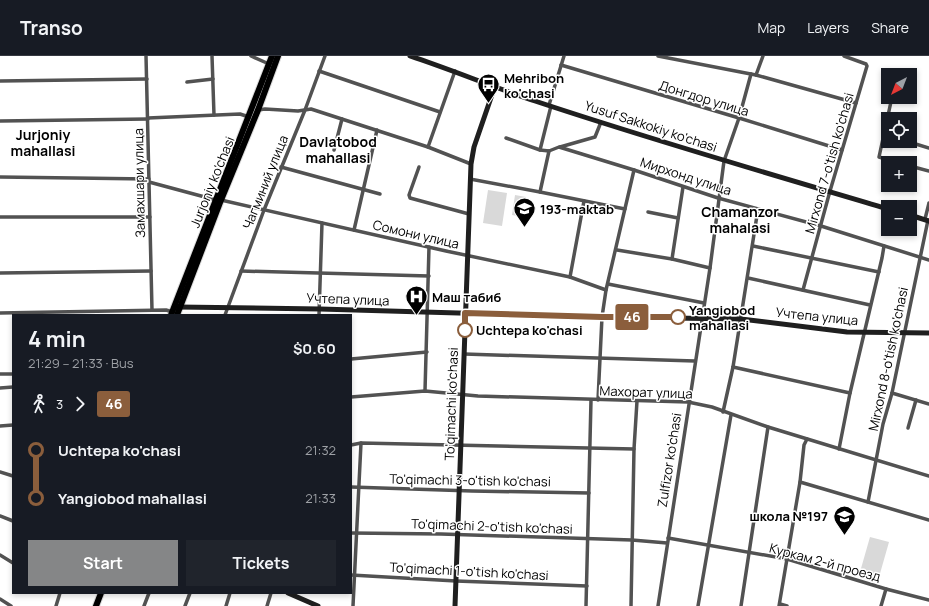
<!DOCTYPE html>
<html lang="en">
<head>
<meta charset="utf-8">
<style>
  :root { --surface:#171b24; --page:#20242c; --text:#f1f3f6; --muted:#9ea1a6; --line:#363941; --accent:#858687 }
  body { margin:0; font-family:Manrope,sans-serif; background:var(--page); color:var(--text); height:100vh; display:flex; flex-direction:column; font-size:15px; white-space:nowrap }
  * { box-sizing:border-box; margin:0 }
  p { font-size:13px; color:var(--muted) }
  .icon { flex:none; width:22px; height:22px; fill:none; stroke:currentColor; stroke-width:2; stroke-linecap:round; stroke-linejoin:round }
  .map { position:relative; flex:1; overflow:hidden }
  .panel { position:absolute; left:12px; top:258px; width:340px; height:280px; display:flex; flex-direction:column; background:var(--surface); border-radius:0px; box-shadow:0 2px 6px #0003 }
  .panel>* { flex:none }
  .badge { padding:0 8px; border-radius:3px; font-size:14px; line-height:26px }
  .needle { width:26px; rotate:222deg }
  .fabs { position:absolute; left:881px; top:12px; display:grid; gap:8px }
  .fabs a { display:grid; place-items:center; width:36px; height:36px; border-radius:0px; background:var(--surface); box-shadow:0 2px 6px #0003; font-size:20px }
  .map>.badge { position:absolute; translate:-50% -50%; box-shadow:0 0 0 2px #fff }
  .legs { display:flex; align-items:center; gap:6px; height:44px; padding:0 16px; font-size:13px }
  .legs p { margin-inline-start:auto }
  .overview { display:flex; align-items:center; justify-content:space-between; height:68px; padding:0 16px }
  h1 { font-size:22px; font-weight:700; line-height:30px }
  .primary-button { display:flex; gap:8px; margin-top:auto; padding:8px 16px }
  .primary-button a { flex:1; height:46px; border-radius:0px; background:var(--accent); color:#fff; font-size:16px; font-weight:700; line-height:46px; text-align:center }
  .primary-button a+a { background:var(--page); color:var(--text) }
  ul { padding:0 16px; list-style:none }
  li { display:flex; align-items:center; gap:14px; height:48px; font-size:15px }
  li i { display:grid; place-items:center; width:6px; height:100%; margin:0 5px; background:currentColor }
  li i::after { content:''; width:10px; height:10px; margin:-5px; border:3px solid; border-radius:50%; background:var(--surface) }
  li p { margin-inline-start:auto }
  li:first-child i { background:linear-gradient(#0000 50%,currentColor 0) }
  li:last-child i { background:linear-gradient(currentColor 50%,#0000 0) }
  header { display:flex; align-items:center; gap:24px; box-sizing:border-box; height:56px; padding:0 20px; background:var(--surface); border-bottom:1px solid var(--line) }
  header strong { font-size:19px }
  nav { display:flex; gap:22px; margin-inline-start:auto; font-size:14px }
  .map>svg:first-child { display:block }
  .green { fill:#d9d9d9 }
  .lines { fill:none; stroke-linecap:round; stroke-linejoin:round }
  .primary-casing { stroke:#dbdbdb; stroke-width:8 }
  .street { stroke:#525252; stroke-width:3.5 }
  .secondary { stroke:#1f1f1f; stroke-width:5 }
  .primary { stroke:#000; stroke-width:6 }
  .line-1-casing { stroke:#fff; stroke-width:9 }
  .line-1 { stroke:#8b5e3c; stroke-width:6 }
  .stop-1-dot { fill:#fff; stroke:#8b5e3c; stroke-width:2 }
  .labels { text-anchor:middle; stroke-width:3; stroke-linejoin:round; paint-order:stroke }
  .poi-label { font-size:13px; font-weight:bold; fill:#000; stroke:#fff; text-anchor:start }
  .street-label { font-size:13px; fill:#000; stroke:#fff }
  .stop-label { font-size:13px; font-weight:bold; fill:#000; stroke:#fff; text-anchor:start }
  .neighbourhood-label { font-size:14px; font-weight:bold; fill:#000; stroke:#fff }
</style>
</head>
<body>
<header>
<strong>Transo</strong>
<nav><a>Map</a><a>Layers</a><a>Share</a></nav>
</header>
<div class="map">
<svg width="929" height="550" viewBox="0 0 929 550">
  <rect width="100%" height="100%" fill="#fff"/>
  <!-- green -->
  <g class="green">
    <path d="M488,134L507,137L502,170L483,167Z"/>
    <path d="M515,139L526,141L522,161L512,159Z"/>
    <path d="M870,481L889,486L879,521L860,516Z"/>
  </g>
  <g class="lines">
    <defs>
      <g id="primary">
        <path d="M171,259L272,0"/>
        <path d="M177,259L221,144L258,54L278,0"/>
        <path d="M96,550L101,537"/>
      </g>
    </defs>
    <!-- primary casing -->
    <use href="#primary" class="primary-casing"/>
    <!-- street -->
    <g class="street">
      <path d="M146,0L152,254"/>
      <path d="M212,0L214,59"/>
      <path d="M251,0L269,8"/>
      <path d="M658,0L756,19L856,47"/>
      <path d="M561,9L739,62L842,94"/>
      <path d="M319,15L440,56"/>
      <path d="M756,19L763,0"/>
      <path d="M0,25L147,23"/>
      <path d="M187,26L213,23"/>
      <path d="M892,41L879,101L899,107"/>
      <path d="M549,49L564,0"/>
      <path d="M258,54L265,53L298,55L311,53L428,91L471,108"/>
      <path d="M148,62L240,58L249,61"/>
      <path d="M0,65L148,63"/>
      <path d="M506,82L540,94L549,95L559,91L634,114L718,142L821,170L929,204"/>
      <path d="M906,85L929,92"/>
      <path d="M428,91L455,15"/>
      <path d="M560,91L595,81L601,66"/>
      <path d="M334,94L342,63"/>
      <path d="M540,94L551,50"/>
      <path d="M910,110L929,115"/>
      <path d="M281,111L380,138"/>
      <path d="M419,111L409,139L410,142L469,158"/>
      <path d="M0,121L149,123"/>
      <path d="M470,123L540,136L625,153"/>
      <path d="M149,126L216,144"/>
      <path d="M540,136L549,95"/>
      <path d="M221,144L446,195L570,221L606,234"/>
      <path d="M648,156L678,162"/>
      <path d="M0,161H150"/>
      <path d="M925,163L929,147"/>
      <path d="M354,174L377,74"/>
      <path d="M753,190L879,216"/>
      <path d="M617,194L672,203L710,212"/>
      <path d="M672,203L683,131"/>
      <path d="M241,215L429,220"/>
      <path d="M0,217L151,215"/>
      <path d="M570,221L584,145"/>
      <path d="M748,222L870,249"/>
      <path d="M608,228L704,247"/>
      <path d="M803,234L830,135L867,10L866,8L844,0"/>
      <path d="M0,257L166,254L173,256"/>
      <path d="M225,259L264,154L305,54L325,0"/>
      <path d="M319,259L322,167"/>
      <path d="M464,298L695,305"/>
      <path d="M351,303L427,296"/>
      <path d="M733,311L850,337"/>
      <path d="M0,318H13"/>
      <path d="M0,332L13,331"/>
      <path d="M425,335L429,191"/>
      <path d="M892,337L929,348"/>
      <path d="M351,341L425,335L478,340L688,346L712,351L768,371L929,420"/>
      <path d="M598,344L602,261L606,234L634,114"/>
      <path d="M723,356L733,311L758,153"/>
      <path d="M0,370L13,369"/>
      <path d="M908,372L916,344"/>
      <path d="M351,389L361,387L634,393"/>
      <path d="M839,393L850,337L882,202L884,190"/>
      <path d="M0,416L13,420"/>
      <path d="M800,426L929,464"/>
      <path d="M351,431L472,435L589,437"/>
      <path d="M868,446L883,368L892,337L928,164"/>
      <path d="M0,460L13,465"/>
      <path d="M351,477L441,478L632,484L667,487"/>
      <path d="M668,482L787,503L886,533L929,544"/>
      <path d="M0,499L13,507"/>
      <path d="M351,519L456,525L587,530"/>
      <path d="M0,543L11,550"/>
      <path d="M780,548L787,550"/>
      <path d="M56,550L60,537"/>
      <path d="M144,550L149,537"/>
      <path d="M185,550L190,537"/>
      <path d="M226,550L230,537"/>
      <path d="M267,550L271,537"/>
      <path d="M353,550L361,387"/>
      <path d="M586,550L591,344"/>
      <path d="M631,550L634,393L637,345"/>
      <path d="M658,550L710,212L724,105L739,62L751,18"/>
      <path d="M698,550L731,359"/>
      <path d="M741,550L768,371"/>
      <path d="M779,550L800,426L804,389L807,383"/>
      <path d="M881,550L886,533"/>
    </g>
    <!-- secondary -->
    <g class="secondary">
      <path d="M410,0C452,14 493,31 535,45C652,84 770,118 888,153"/>
      <path d="M910,159L929,165"/>
      <path d="M177,251L320,253L602,261L741,263L847,276L929,277"/>
      <path d="M288,537L318,550"/>
      <path d="M455,550L471,108L474,91L495,30"/>
    </g>
    <!-- primary -->
    <use href="#primary" class="primary"/>
  </g>
  <g class="lines">
    <defs>
      <path id="line-1" d="M465,274V257L602,261H678"/>
    </defs>
    <!-- line-1 casing -->
    <use href="#line-1" class="line-1-casing"/>
    <!-- line-1 -->
    <use href="#line-1" class="line-1"/>
  </g>
  <!-- icons -->
  <defs>
    <symbol id="bus-pin" viewBox="-11 -11 22 30"><path d="M0 17L-7.5 6A9.5 9.5 0 1 1 7.5 6Z" fill="#000" stroke="#fff"/><path d="M-5-6H5V4H4V6H2V4H-2V6H-4V4H-5ZM-3.5-4V0h7V-4ZM-3.5 1.2v1.5H-2V1.2ZM2 1.2v1.5H3.5V1.2Z" fill="#fff"/></symbol>
    <symbol id="school-pin" viewBox="-11 -11 22 30"><path d="M0 17L-7.5 6A9.5 9.5 0 1 1 7.5 6Z" fill="#000" stroke="#fff"/><path d="M0-5L7-2L0 1L-7-2ZM-4 1L0 2.5L4 1V4Q0 6-4 4Z" fill="#fff"/></symbol>
    <symbol id="hospital-pin" viewBox="-11 -11 22 30"><path d="M0 17L-7.5 6A9.5 9.5 0 1 1 7.5 6Z" fill="#000" stroke="#fff"/><path d="M-5-5h3v3.5h4V-5h3V5h-3V1.5h-4V5h-3Z" fill="#fff"/></symbol>
  </defs>
  <g fill-rule="evenodd">
    <use href="#bus-pin" x="476" y="16" width="25" height="34"/>
    <use href="#school-pin" x="512" y="140" width="25" height="34"/>
    <use href="#hospital-pin" x="404" y="228" width="25" height="34"/>
    <use href="#school-pin" x="832" y="448" width="25" height="34"/>
  </g>
  <!-- markers -->
  <g class="stop-1-dot">
    <circle cx="678" cy="261" r="7"/>
    <circle cx="465" cy="274" r="7"/>
  </g>
  <g class="labels">
    <!-- poi labels -->
    <g class="poi-label">
      <text x="504" y="27">Mehribon<tspan x="504" dy="15">ko'chasi</tspan></text>
      <text x="540" y="158">193-maktab</text>
      <text x="432" y="246">Маш табиб</text>
      <text x="828" y="465" text-anchor="end">школа №197</text>
    </g>
    <!-- street labels -->
    <g class="street-label">
      <text transform="translate(704 42) rotate(17)" y="5">Донгдор улица</text>
      <text transform="translate(651 70) rotate(18)" y="5">Yusuf Sakkokiy ko'chasi</text>
      <text transform="translate(829 107) rotate(-74)" y="5">Mirxond 7-o'tish ko'chasi</text>
      <text transform="translate(686 120) rotate(18)" y="5">Мирхонд улица</text>
      <text transform="translate(212 126) rotate(-68)" y="5">Jurjoniy ko'chasi</text>
      <text transform="translate(265 126) rotate(-68)" y="5">Чагминий улица</text>
      <text transform="translate(139 127) rotate(-91)" y="5">Замахшари улица</text>
      <text transform="translate(416 178) rotate(13)" y="5">Сомони улица</text>
      <text transform="translate(348 243) rotate(2)" y="5">Учтепа улица</text>
      <text transform="translate(817 260) rotate(6)" y="5">Учтепа улица</text>
      <text transform="translate(888 303) rotate(-78)" y="5">Mirxond 8-o'tish ko'chasi</text>
      <text transform="translate(646 336) rotate(2)" y="5">Махорат улица</text>
      <text transform="translate(451 348) rotate(-88)" y="5">To'qimachi ko'chasi</text>
      <text transform="translate(669 404) rotate(-81)" y="5">Zulfizor ko'chasi</text>
      <text transform="translate(470 424) rotate(1)" y="5">To'qimachi 3-o'tish ko'chasi</text>
      <text transform="translate(492 470) rotate(2)" y="5">To'qimachi 2-o'tish ko'chasi</text>
      <text transform="translate(825 506) rotate(15)" y="5">Куркам 2-й проезд</text>
      <text transform="translate(469 515) rotate(3)" y="5">To'qimachi 1-o'tish ko'chasi</text>
    </g>
    <!-- stop labels -->
    <g class="stop-label">
      <text x="689" y="259">Yangiobod<tspan x="689" dy="15">mahallasi</tspan></text>
      <text x="476" y="279">Uchtepa ko'chasi</text>
    </g>
    <!-- neighbourhood labels -->
    <g class="neighbourhood-label">
      <text x="43" y="84">Jurjoniy<tspan x="43" dy="16">mahallasi</tspan></text>
      <text x="338" y="91">Davlatobod<tspan x="338" dy="16">mahallasi</tspan></text>
      <text x="740" y="161">Chamanzor<tspan x="740" dy="16">mahalasi</tspan></text>
    </g>
  </g>
</svg>
<div class="fabs">
<a><svg class="needle" viewBox="-14 -14 28 28"><path d="M0-13l5 13h-10z" fill="#e53935"/><path d="M0 13l5-13h-10z" fill="#9ea1a6"/></svg></a>
<a><svg class="icon" aria-label="locate" viewBox="0 0 24 24"><circle cx="12" cy="12" r="6"/><path d="M12 2v4M12 18v4M2 12h4M18 12h4"/></svg></a>
<a>+</a>
<a>−</a>
</div>
<b class="badge" style="left:632px;top:261px;background:#8b5e3c;color:#fff">46</b>
<section class="panel">
<div class="overview"><div><h1>4 min</h1><p>21:29 – 21:33 · Bus</p></div><b>$0.60</b></div>
<div class="legs"><svg class="icon" aria-label="walk" viewBox="0 0 24 24"><circle cx="13" cy="4" r="2"/><path d="M13 8l-2 6 4 7M11 14l-3 7M7 12l3-4h3l4 4"/></svg>3<svg class="icon" aria-label="forward" viewBox="0 0 24 24"><path d="M9 5l7 7-7 7"/></svg><b class="badge" style="background:#8b5e3c;color:#fff">46</b></div>
<ul>
<li><i style="color:#8b5e3c"></i><b>Uchtepa ko'chasi</b><p>21:32</p></li>
<li><i style="color:#8b5e3c"></i><b>Yangiobod mahallasi</b><p>21:33</p></li>
</ul>
<div class="primary-button"><a>Start</a><a>Tickets</a></div>
</section>
</div>
</body>
</html>
